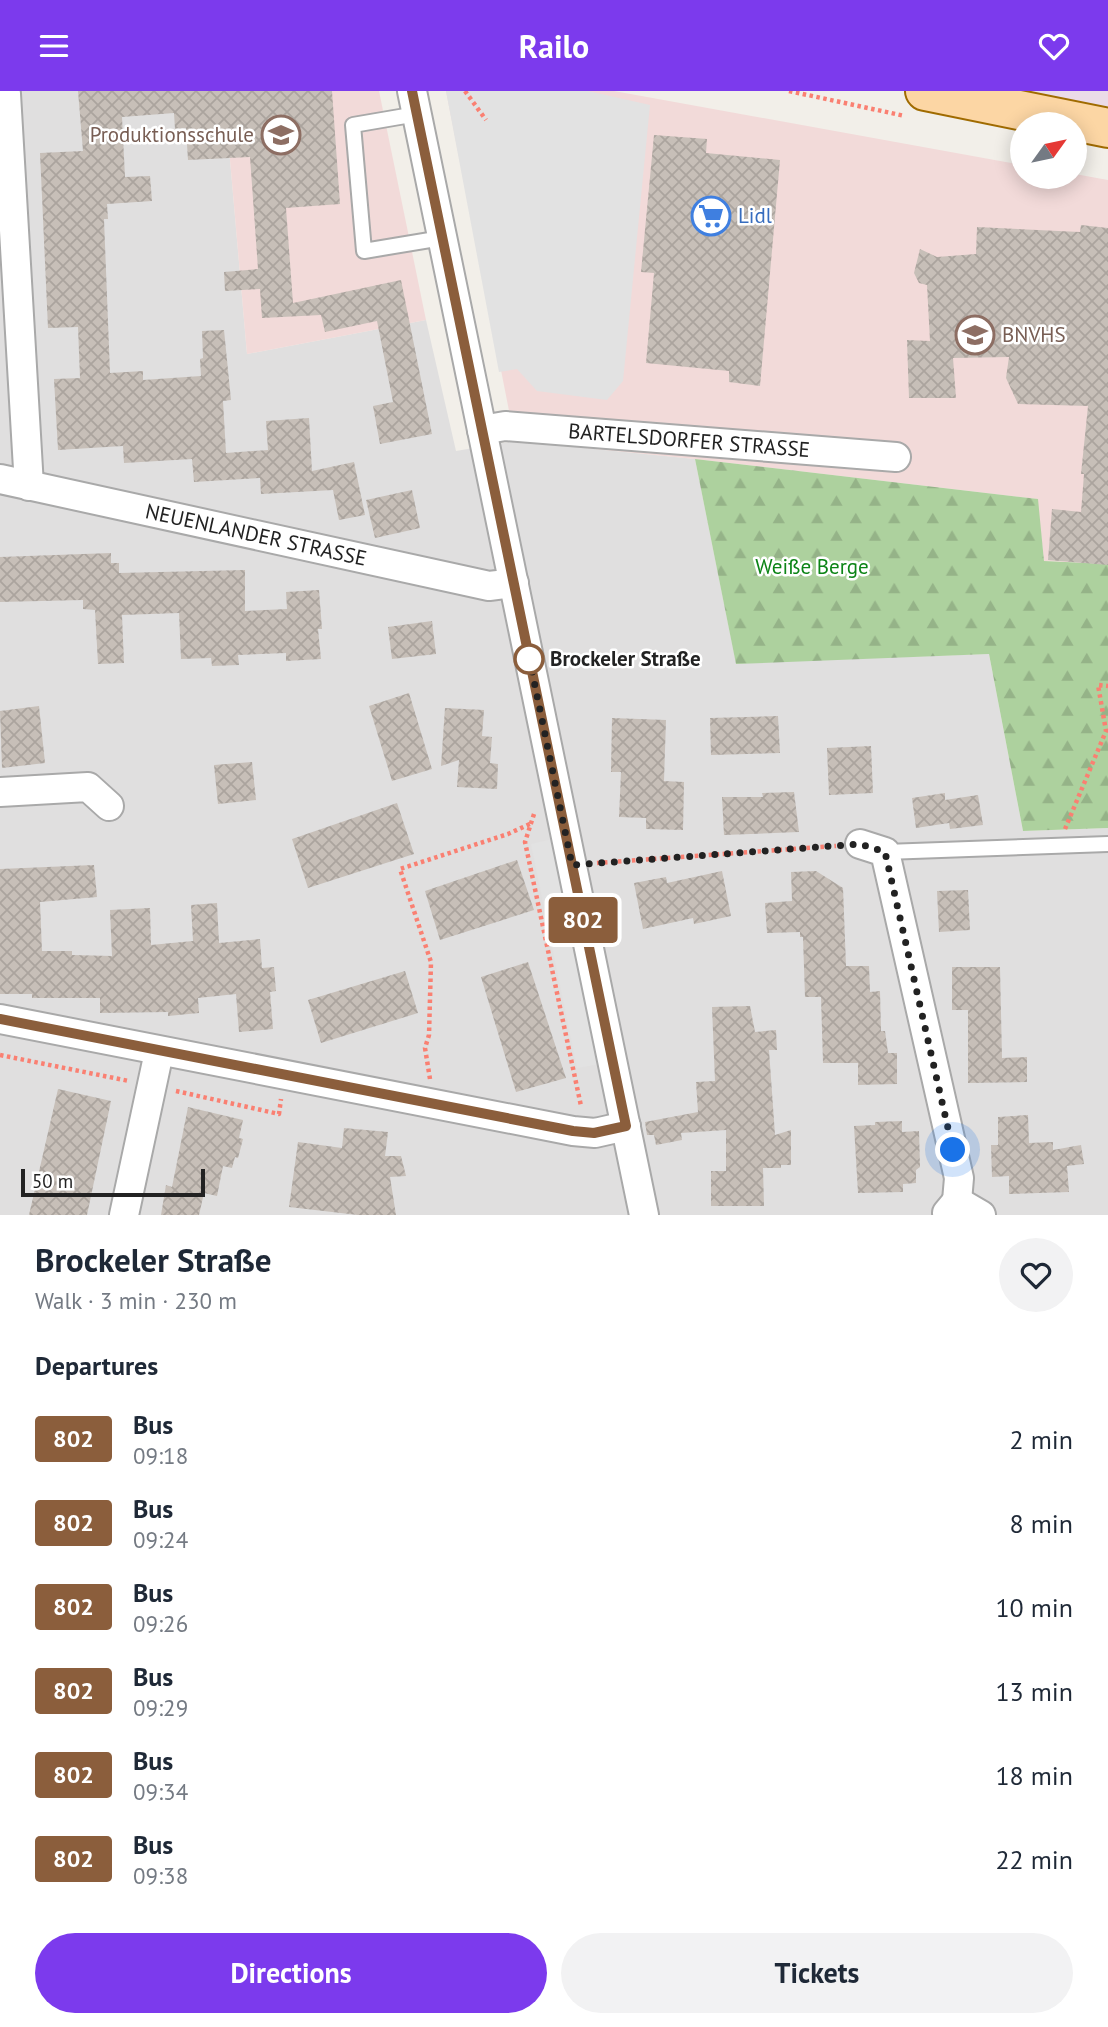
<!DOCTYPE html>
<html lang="en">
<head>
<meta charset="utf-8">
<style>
  :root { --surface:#fff; --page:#f2f2f3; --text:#1f2937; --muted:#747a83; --accent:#7c3aed }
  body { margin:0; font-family:"PT Sans",sans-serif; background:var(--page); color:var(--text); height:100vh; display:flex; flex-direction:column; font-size:26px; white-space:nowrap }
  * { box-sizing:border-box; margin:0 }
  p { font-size:23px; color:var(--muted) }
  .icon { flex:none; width:38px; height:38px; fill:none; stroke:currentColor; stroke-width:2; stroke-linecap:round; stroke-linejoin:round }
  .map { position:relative; height:1124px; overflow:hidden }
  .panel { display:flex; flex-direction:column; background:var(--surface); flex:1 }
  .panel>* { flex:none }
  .badge { padding:0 14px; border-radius:5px; font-size:24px; line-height:46px }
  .needle { width:46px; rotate:57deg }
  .fabs { position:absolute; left:1010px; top:21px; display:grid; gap:14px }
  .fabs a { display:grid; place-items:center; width:77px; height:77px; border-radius:50%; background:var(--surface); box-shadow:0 4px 18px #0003; font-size:35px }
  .scale { position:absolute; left:21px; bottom:18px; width:184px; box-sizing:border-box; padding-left:7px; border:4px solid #222; border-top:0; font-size:19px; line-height:24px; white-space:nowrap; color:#222; -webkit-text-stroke:5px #fff; paint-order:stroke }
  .you { position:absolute; width:35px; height:35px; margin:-18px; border:5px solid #fff; border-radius:50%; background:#1a73e8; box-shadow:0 0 0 10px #1a73e833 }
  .map>.badge { position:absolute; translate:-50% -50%; box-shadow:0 0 0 4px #fff }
  h2 { padding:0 35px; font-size:26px; line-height:63px }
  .round { display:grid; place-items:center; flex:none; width:74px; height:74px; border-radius:37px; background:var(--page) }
  .headline { display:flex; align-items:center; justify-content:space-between; height:119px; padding:0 35px }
  h1 { font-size:33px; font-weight:600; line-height:52px }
  .button { display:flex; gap:14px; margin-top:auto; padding:14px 35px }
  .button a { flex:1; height:80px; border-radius:42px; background:var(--accent); color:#fff; font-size:28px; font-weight:600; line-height:80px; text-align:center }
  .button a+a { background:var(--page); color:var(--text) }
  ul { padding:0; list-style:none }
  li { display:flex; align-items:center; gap:21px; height:84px; padding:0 35px }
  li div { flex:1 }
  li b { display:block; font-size:26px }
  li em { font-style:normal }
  li .badge { min-width:77px; font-weight:700; text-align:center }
  header { display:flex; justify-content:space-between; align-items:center; height:91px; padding:0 35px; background:var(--accent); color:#fff; font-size:32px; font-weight:600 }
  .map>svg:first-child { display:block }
  .residential { fill:#e0dfdf }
  .commercial { fill:#f2dad9 }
  .industrial { fill:#ebdbe8 }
  .forest { fill:url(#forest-firs) }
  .parking { fill:#e2e2e2 }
  .building { fill:url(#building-cross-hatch) }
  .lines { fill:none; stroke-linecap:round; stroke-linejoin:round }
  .service-casing { stroke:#a9a9a9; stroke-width:18 }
  .minor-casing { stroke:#a9a9a9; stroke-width:32 }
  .primary-casing { stroke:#a06b00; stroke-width:42 }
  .path { stroke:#fa8072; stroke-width:4.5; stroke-dasharray:3.5 3.5; stroke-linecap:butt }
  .service { stroke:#fff; stroke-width:14 }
  .minor { stroke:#fff; stroke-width:28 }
  .primary { stroke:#fcd6a4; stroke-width:38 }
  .line-casing { stroke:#fff; stroke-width:16 }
  .line { stroke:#8b5e3c; stroke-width:10 }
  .walk { stroke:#222; stroke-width:7; stroke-dasharray:0 12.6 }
  .stop-dot { fill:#fff; stroke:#8b5e3c; stroke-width:3.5 }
  .labels { text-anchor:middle; stroke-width:5; stroke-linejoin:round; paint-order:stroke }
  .education-label { font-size:21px; fill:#785e54; stroke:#fff; text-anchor:end }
  .shop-label { font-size:21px; fill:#366cbe; stroke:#fff; text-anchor:start }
  .street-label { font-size:21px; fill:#222; stroke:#fff }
  .park-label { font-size:21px; fill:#0c8416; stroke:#fff }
  .stop-label { font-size:21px; font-weight:bold; fill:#222; stroke:#fff; text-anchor:start }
</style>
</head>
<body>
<header><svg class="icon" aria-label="menu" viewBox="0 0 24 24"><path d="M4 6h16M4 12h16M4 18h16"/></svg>Railo<svg class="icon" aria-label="heart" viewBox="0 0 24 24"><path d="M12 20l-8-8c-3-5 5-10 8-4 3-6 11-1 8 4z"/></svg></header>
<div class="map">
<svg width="1108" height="1124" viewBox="0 0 1108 1124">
  <defs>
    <pattern id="forest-firs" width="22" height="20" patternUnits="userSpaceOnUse" patternTransform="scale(1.75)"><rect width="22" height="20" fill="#add19e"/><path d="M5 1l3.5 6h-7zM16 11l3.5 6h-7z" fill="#95b388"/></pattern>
    <pattern id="building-cross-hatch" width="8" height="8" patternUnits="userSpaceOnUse" patternTransform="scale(1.75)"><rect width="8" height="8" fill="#c7bfb8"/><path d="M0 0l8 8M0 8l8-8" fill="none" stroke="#aba49e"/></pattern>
  </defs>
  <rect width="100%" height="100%" fill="#f2efe9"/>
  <!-- residential -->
  <path class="residential" d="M0,0H224L247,263L426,229L456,360L515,350L695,368L736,572L989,563L1023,740L1108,737V1124H0Z"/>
  <!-- commercial -->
  <g class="commercial">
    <path d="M224,0H379L426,229L247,263Z"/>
    <path d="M446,0H614L1022,74V86H1074L1075,83L1108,89V473L1044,470L1037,408L695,368L515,350Z"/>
  </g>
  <!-- industrial -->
  <path class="industrial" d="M1025,0H1108V17Z"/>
  <!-- forest -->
  <path class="forest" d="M695,368L1038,408L1044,470L1108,473V737L1023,740L989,563L736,573Z"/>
  <!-- parking -->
  <g class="parking">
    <path d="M446,0H588L650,14L623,290L607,309L537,300L517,278L499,281Z"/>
    <path d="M553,748L600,973L577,977L531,753Z"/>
  </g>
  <!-- building -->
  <g class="building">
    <path d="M78,0H332L340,113L286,117L293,212L401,189L432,343L380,353L373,315L393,311L377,230L325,241L321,224L262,227L260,198L225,200L224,181L258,178L250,66L188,69L186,37L175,38L174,22L122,26L125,86L150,85L152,110L107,113L108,128H104L110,282L143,280V289L201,285L200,268L203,267L202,240L224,239L231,309L223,310L226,362L268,359L266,330L309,327L312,380L354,371L365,424L339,429L333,399L261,403L260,387L194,391L192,368L124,372L123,355L58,359L54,288L80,287L78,236L48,237L40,62L83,60Z"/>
    <path d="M654,44L707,48L706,62L780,69L760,295L729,291V280L646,272L654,182L641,181Z"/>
    <path d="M1081,134L1108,137V474L1048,469L1052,418L1081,421L1084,383H1081L1088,315L1018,313L1006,287L1009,266L953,267L956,307H909L907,249L930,250L927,194L919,192L914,182L920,158L937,166L976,163L977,136L1080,141Z"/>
    <path d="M412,399L420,437L375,447L366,409Z"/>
    <path d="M111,462V472H119V482L245,479V520L287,518L286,501L319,499L322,538H318L321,568L286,570V562L238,564L239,574L212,575L211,567L181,568L179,522L122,524L124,572L98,573L95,519L83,518V509L0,511V466Z"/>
    <path d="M432,530L436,563L392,568L388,536Z"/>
    <path d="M409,602L432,678L392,690L369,615Z"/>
    <path d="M39,615L45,672L2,677L0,620Z"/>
    <path d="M445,617L484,619L482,645L492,646L490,672L498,673L497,698L457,696L459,669L441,675Z"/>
    <path d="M778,625L780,662L711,664L710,627Z"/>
    <path d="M612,627L666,629L664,690L684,691L683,739L646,738V727L619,726L621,681H611Z"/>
    <path d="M871,655L873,702L829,704L827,657Z"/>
    <path d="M252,671L256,709L218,713L214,674Z"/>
    <path d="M794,701L799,741L724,744L722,706H763L762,702Z"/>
    <path d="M945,702V709L978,704L983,734L950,738L949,732L916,737L912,707Z"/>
    <path d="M397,712L414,763L308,797L292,748Z"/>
    <path d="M517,769L534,819L440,849L425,800Z"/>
    <path d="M94,774L97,806L40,811L42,860H72V864L112,865L110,819L150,817L151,854L193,850L191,814L217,812L219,852L260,848L262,877L274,876L276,900L270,901L273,938L239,941L236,903L198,907L199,922L168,925V921L100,922V907H32V903H0V778Z"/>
    <path d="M722,780L731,825L694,833L693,827L643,838L634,792L666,786L667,792Z"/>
    <path d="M816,780L843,797L846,875H869L870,901L880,900L881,940H885L888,962H897V993L858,994V972H823L821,906H805L803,846H800V841L767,842L765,812L792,810L791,781Z"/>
    <path d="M968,799L970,839L939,841L937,800Z"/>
    <path d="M528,871L566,987L516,1001L481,886Z"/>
    <path d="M952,876H1000L1002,967L1027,966V991L968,992V919H952Z"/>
    <path d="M405,880L418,922L321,952L308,909Z"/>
    <path d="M750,915L755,941L776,939L777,959H769L775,1044L791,1039V1074H781V1077H763L764,1115H711V1080H726V1039L681,1042L682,1049L656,1054L654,1044H647L645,1031L698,1021L696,991L715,990L712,916Z"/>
    <path d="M58,998L111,1010L87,1124H29Z"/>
    <path d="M188,1016L243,1029L239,1047L243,1048L238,1067L235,1066L232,1077L223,1075L217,1105L204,1102L199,1124H161L166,1094L172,1096Z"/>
    <path d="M1028,1024L1029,1052L1053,1051V1059L1081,1054L1084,1073L1067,1075L1069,1101L1009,1103V1085L992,1086L991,1054H998V1026Z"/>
    <path d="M902,1030V1041L919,1040L920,1076L916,1079V1092L903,1093V1101L858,1102L854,1035L875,1034V1031Z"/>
    <path d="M344,1037L388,1041L385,1065H401L406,1085L390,1086L396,1124H358L289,1116L298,1051L342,1057Z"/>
  </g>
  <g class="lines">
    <defs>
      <g id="service">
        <path d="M417,23L353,34L364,160L442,147"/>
        <path d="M885,761L1108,753"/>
      </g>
      <g id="minor">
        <path d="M412,0L644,1124"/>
        <path d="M6,3L29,395"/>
        <path id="s1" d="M482,339L505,335L896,366"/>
        <path id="s2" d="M0,388L489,495L514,492"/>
        <path d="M0,701L88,696L109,715"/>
        <path d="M860,753L885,761L959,1087L957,1110"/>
        <path d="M0,928L573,1040L595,1042L626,1035"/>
        <path d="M947,1122L957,1110L981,1124"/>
        <path d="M124,1124L159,961"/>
      </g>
      <path id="primary" d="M925,0L1108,37"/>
    </defs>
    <!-- service casing -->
    <use href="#service" class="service-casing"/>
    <!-- minor casing -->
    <use href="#minor" class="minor-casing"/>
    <!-- primary casing -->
    <use href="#primary" class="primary-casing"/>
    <!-- path -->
    <g class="path">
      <path d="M465,0L486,29"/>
      <path d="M789,0L905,25"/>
      <path d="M534,723L525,751L581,1015"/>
      <path d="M1065,738L1106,640L1098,594L1108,595"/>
      <path d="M597,772L836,755"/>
      <path d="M0,964L129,990"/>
      <path d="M430,988L425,957L429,944L431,871L400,778L508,743L532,732"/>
      <path d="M176,1000L279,1023L281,1008"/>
    </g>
    <!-- service -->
    <use href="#service" class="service"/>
    <!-- minor -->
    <use href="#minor" class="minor"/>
    <!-- primary -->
    <use href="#primary" class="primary"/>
  </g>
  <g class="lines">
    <defs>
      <path id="line" d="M0,928L573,1040L594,1042L626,1035L412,0"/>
    </defs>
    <!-- line casing -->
    <use href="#line" class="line-casing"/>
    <!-- line -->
    <use href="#line" class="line"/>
    <!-- walk -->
    <path class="walk" d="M529,568L527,556L572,774L860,753L885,761L953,1059"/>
  </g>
  <!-- icons -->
  <defs>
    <symbol id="school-ring" viewBox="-11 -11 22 22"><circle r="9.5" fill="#fff" stroke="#8d6e63" stroke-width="1.5"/><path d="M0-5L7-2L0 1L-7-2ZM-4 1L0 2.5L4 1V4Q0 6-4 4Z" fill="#8d6e63"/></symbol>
    <symbol id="supermarket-ring" viewBox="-11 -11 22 22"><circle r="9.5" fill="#fff" stroke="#3f7fe0" stroke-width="1.5"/><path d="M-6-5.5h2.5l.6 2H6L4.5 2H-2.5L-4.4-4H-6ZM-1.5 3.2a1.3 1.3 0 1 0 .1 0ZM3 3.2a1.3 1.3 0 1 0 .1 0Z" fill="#3f7fe0"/></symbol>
  </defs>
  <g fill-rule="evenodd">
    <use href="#school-ring" x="259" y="22" width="44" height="44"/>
    <use href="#supermarket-ring" x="689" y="103" width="44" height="44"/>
    <use href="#school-ring" x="953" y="222" width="44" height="44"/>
  </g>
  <!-- markers -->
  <circle class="stop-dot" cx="529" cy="568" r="14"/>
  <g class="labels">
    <!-- education labels -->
    <g class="education-label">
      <text x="254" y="51">Produktionsschule</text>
      <text x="1002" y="251" text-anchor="start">BNVHS</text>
    </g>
    <!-- shop labels -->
    <g class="shop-label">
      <text x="738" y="132">Lidl</text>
    </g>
    <!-- street labels -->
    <g class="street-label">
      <text dy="7" stroke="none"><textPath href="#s1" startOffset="208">BARTELSDORFER STRASSE</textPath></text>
      <text dy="7" stroke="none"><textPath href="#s2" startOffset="262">NEUENLANDER STRASSE</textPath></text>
    </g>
    <!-- park labels -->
    <g class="park-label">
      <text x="812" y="483">Weiße Berge</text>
    </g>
    <!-- stop labels -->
    <g class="stop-label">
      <text x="550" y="575">Brockeler Straße</text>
    </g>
  </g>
</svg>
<div class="fabs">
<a><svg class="needle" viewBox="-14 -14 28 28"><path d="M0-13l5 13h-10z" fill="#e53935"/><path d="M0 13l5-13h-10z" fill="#747a83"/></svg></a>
</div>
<div class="scale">50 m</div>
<div class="you" style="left:953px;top:1059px"></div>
<b class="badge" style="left:583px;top:829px;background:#8b5e3c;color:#fff">802</b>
</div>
<section class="panel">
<div class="headline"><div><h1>Brockeler Straße</h1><p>Walk · 3 min · 230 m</p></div><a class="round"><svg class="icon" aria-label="heart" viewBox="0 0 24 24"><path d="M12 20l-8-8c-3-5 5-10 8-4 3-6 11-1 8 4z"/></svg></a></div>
<h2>Departures</h2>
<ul>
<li><span class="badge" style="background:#8b5e3c;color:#fff">802</span><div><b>Bus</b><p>09:18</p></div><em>2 min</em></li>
<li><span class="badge" style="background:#8b5e3c;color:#fff">802</span><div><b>Bus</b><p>09:24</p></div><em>8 min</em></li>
<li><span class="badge" style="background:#8b5e3c;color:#fff">802</span><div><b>Bus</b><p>09:26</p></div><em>10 min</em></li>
<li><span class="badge" style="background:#8b5e3c;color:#fff">802</span><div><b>Bus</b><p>09:29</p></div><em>13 min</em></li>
<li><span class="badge" style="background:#8b5e3c;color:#fff">802</span><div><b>Bus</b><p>09:34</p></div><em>18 min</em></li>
<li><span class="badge" style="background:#8b5e3c;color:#fff">802</span><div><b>Bus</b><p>09:38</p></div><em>22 min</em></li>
</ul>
<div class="button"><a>Directions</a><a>Tickets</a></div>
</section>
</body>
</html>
